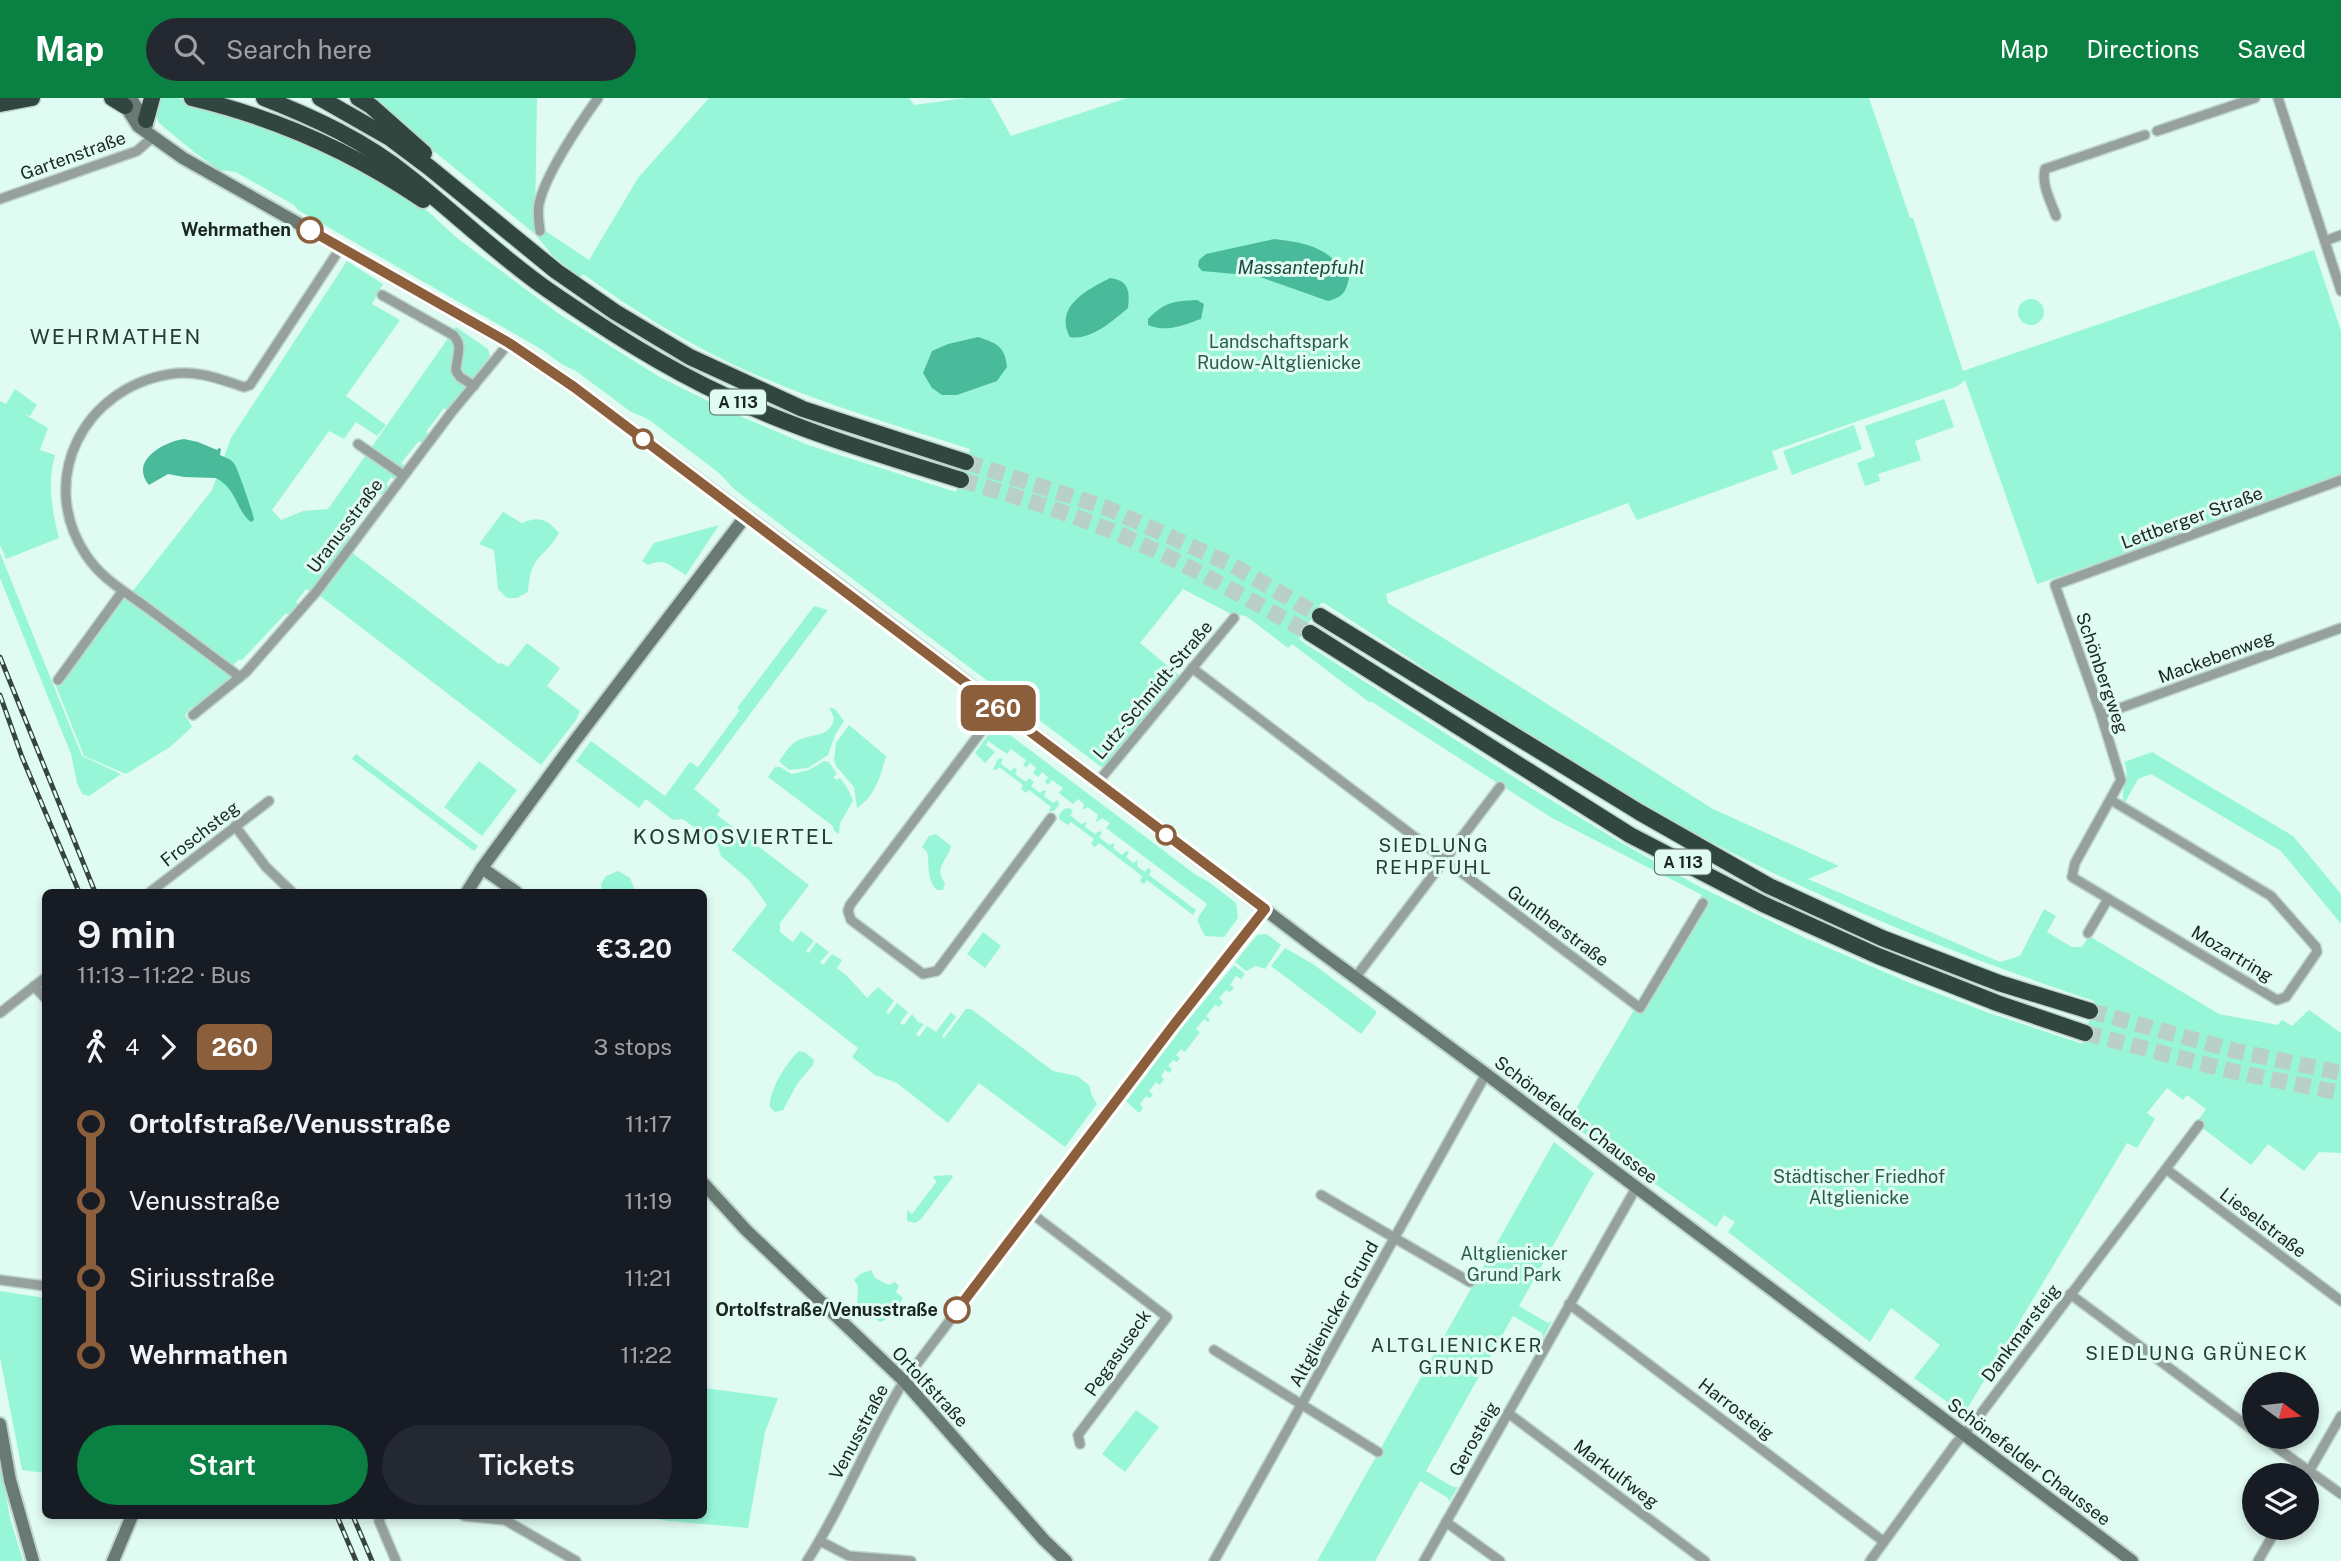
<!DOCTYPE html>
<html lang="en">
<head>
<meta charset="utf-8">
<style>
  :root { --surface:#171b24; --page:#242831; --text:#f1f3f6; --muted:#9ea1a6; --accent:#0b8043 }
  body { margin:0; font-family:"Public Sans",sans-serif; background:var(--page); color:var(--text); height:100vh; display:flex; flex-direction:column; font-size:26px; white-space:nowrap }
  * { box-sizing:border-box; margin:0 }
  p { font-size:23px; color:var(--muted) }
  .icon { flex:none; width:38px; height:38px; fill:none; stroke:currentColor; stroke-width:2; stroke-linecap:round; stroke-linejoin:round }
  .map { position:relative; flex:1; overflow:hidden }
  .details { position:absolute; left:42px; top:791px; width:665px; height:630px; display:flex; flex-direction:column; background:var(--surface); border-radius:10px; box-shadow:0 4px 10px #0003 }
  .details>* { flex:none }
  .badge { padding:0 14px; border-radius:10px; font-size:24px; line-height:46px }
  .needle { width:46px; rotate:105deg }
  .buttons { position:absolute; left:2242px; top:1274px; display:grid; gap:14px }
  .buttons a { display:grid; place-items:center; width:77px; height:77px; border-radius:50%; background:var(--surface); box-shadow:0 4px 10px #0003; font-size:35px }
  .map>.badge { position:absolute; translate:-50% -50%; box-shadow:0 0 0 4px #fff }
  .legs { display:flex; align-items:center; gap:10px; height:77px; padding:0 35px; font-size:23px }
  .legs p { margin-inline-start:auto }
  .head { display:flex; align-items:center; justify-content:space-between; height:119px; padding:0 35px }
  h1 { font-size:38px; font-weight:600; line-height:52px }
  .primary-button { display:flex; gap:14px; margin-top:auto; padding:14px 35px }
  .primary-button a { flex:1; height:80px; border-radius:42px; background:var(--accent); color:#fff; font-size:28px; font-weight:600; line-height:80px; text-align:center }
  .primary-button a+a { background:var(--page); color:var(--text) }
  ul { padding:0 35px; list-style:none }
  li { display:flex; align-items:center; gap:24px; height:77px; font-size:26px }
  li i { display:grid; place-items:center; width:10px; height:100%; margin:0 9px; background:currentColor }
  li i::after { content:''; width:18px; height:18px; margin:-9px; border:5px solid; border-radius:50%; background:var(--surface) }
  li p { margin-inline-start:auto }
  li:first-child i { background:linear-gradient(#0000 50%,currentColor 0) }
  li:last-child i { background:linear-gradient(currentColor 50%,#0000 0) }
  header { display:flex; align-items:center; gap:42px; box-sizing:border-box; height:98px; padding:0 35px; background:var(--accent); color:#fff }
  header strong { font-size:33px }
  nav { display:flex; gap:38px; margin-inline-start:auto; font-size:24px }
  .search { width:490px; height:63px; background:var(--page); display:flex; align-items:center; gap:18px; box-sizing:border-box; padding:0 24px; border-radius:38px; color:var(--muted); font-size:26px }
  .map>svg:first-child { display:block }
  .green { fill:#98f6d8; fill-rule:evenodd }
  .water { fill:#49bb9b }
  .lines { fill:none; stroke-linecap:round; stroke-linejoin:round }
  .highway-tunnel { stroke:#b9d0c8; stroke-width:16; stroke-dasharray:16 8; stroke-linecap:butt }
  .street-casing { stroke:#bdd5cc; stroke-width:12 }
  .secondary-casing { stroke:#bdd5cc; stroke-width:16 }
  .highway-casing { stroke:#bdd5cc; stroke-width:19 }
  .street { stroke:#96a19d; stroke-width:9 }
  .secondary { stroke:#697a74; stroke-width:12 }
  .highway { stroke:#30463f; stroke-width:16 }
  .rail-casing { stroke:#374540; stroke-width:5 }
  .rail { stroke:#e0fbf1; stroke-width:2.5; stroke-dasharray:8; stroke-linecap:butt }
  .line-1-casing { stroke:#fff; stroke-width:16 }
  .line-1 { stroke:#8b5e3c; stroke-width:10 }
  .stop-1-dot { fill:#fff; stroke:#8b5e3c; stroke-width:3.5 }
  .labels { text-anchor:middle; stroke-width:6; stroke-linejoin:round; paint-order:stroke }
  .shield { fill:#e0fbf1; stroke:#566660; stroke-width:2 }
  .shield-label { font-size:16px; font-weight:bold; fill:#1b2622 }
  .street-label { font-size:18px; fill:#1b2622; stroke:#e0fbf1 }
  .stop-label { font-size:18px; font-weight:bold; fill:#1b2622; stroke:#e0fbf1; text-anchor:end }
  .park-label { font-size:18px; fill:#2b5b4c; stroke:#e0fbf1 }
  .water-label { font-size:19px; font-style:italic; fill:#1b4c3e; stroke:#e0fbf1 }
  .neighbourhood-label { font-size:19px; letter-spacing:2px; fill:#253b34; stroke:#e0fbf1 }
  .quarter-label { font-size:21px; letter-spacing:2px; fill:#253b34; stroke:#e0fbf1 }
</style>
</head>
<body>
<header>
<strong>Map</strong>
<div class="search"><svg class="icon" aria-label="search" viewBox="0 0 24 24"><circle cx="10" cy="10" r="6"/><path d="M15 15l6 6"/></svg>Search here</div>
<nav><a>Map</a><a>Directions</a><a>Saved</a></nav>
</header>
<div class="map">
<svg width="2341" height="1463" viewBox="0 0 2341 1463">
  <rect width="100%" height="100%" fill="#e0fbf1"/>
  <!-- green -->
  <g class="green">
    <path d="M162,0H177L210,7L274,30L361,71L422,108L457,140L559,216L658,278L726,312L808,347L956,394L970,351C894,327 816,304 743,271C686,245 633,212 583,176L580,179L553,158L535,136L369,0H537L535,126L589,162L638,80L709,0H909L914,7L966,0H990L1011,38L1127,0H1869L1910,120H1913L1963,273L2314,152L2341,233V377L2149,448L2037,486L1965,282L1958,288L1772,353L1778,371L1637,422L1628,405L1386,496L1388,505L1713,711L1839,768L1808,781L2000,864L2020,858L2044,811L2056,818L2047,834L2072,849H2082L2089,838L2219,916L2278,927L2282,922L2292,928L2309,912L2341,935V1055L2319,1054L2304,1073L2268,1046L2251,1067L2196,1025L2206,1011L2187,997L2183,1002L2167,990L2147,1015L2155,1021L2137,1050L2127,1045L1964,1316L1914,1280L1940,1247L1891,1210L1870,1244L1728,1134L1735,1124L1724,1117L1716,1129L1568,1024L1702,797L1552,720L1372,604H1369L1292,546L1288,550L1246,518L1231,516L1183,491L1140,545L1181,579L1104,671L735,392L719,375L648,321L631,314L576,273L563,267L541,251L298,112L294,107L236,74L219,72L194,54L159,25L155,16L158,2ZM1321,505H1324C1430,572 1533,646 1642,707C1786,788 1938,851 2094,903L2083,946L1989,915L1910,885L1803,839L1700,789L1625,747L1531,690L1301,543L1299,541Z"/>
    <path d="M347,163L383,186L372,206L400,222L346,298L386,327L377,338L356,324L344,341L329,333L272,412L281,422L303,413L328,411L456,229L488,251L490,258L448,313L444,310L426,334L430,337L423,346L419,343L401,365L406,369L396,382L391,379L386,386L390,390L384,398L379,395L348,436L352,441L311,494L306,491L296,504L300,508L291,519L286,515L242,562L239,561L228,573L233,578L201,607L191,610L185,617L192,629L170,649L126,676L84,658L56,588L122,494H132L212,392L231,340Z"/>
    <circle cx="2031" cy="214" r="13"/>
    <path d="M15,291L37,307L30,318L24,316L48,330L40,352L55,357C47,386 52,412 59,440L6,461L0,447V303L6,306Z"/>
    <path d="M1944,301L1954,329L1915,343L1921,362L1878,376L1880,383L1865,388L1857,365L1875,358L1865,328Z"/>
    <path d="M1854,327L1862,351L1792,377L1783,353Z"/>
    <path d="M503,414L522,425C539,418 547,421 559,435C543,463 531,454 528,494L517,500H507L498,491L494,452L479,446Z"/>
    <path d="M719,427L686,477C671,469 665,459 648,467L642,463L654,445Z"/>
    <path d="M351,454L499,566L501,565L508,569L527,545L560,570L547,588L580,613L576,622L541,667L320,498L323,491Z"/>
    <path d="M0,455L82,658L121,676L89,698L82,696L77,685L71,656L0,480Z"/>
    <path d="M814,508L828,512L694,691L720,712L717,717L809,787L780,825V834L793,844L801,833L814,843L806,853L809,855L816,844L829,854L820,864L823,867L832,856L842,862L837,870L848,879L867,900L878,889L894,903L886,914L889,916L897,905L908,914L900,925L904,927L912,916L918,924L924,926L916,936L919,939L927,928L936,934L951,914L956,919L942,938L944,940L966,911H971L1053,973L1077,978L1089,987L1092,998L1097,1006L1065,1049L979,985L948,1025L897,985L875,977L852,959L858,950L732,852L767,807L749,782L721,758L718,748L683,721L673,722L646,701L639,710L576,663L591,643L665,698L690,664L698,669L740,612L737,610Z"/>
    <path d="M829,609L835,611L844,623L835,637L828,657L808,670L789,672L779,663C784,657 788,649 794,645C807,634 831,642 834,620Z"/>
    <path d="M849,627L886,658C880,679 876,697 857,710L854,689L836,668L834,662L836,645Z"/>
    <path d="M993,630L1002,631L1196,777L1209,784L1236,805L1238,820L1224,839L1205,838C1195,817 1195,826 1207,806L1106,730L1110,725L1102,720L1097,724L1096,723L1098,717L1088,709L1082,712L1084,706L1078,701L1073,706L1059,695L1063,690L1052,682L1048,687L1045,684L1048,679L1042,674L1038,679L1033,675L1036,670L1030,665L1027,669L1023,668L1026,662L1011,651L1007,656L988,643L986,647L995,654L985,665L975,655Z"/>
    <path d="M2152,654L2293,738L2341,796V826L2281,753L2151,676L2138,681L2124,706C2119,689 2132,682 2124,664Z"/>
    <path d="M356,656L478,748L474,753L352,661Z"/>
    <path d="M1003,660L1001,666L1011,673L1014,670L1017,671L1015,676L1026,684L1029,680L1034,684L1031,688L1040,695L1044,692L1046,693L1044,698L1053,705L1058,702L1059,707L1054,713H1049L1051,709L1029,692L1026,695L1021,691L1023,687L999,669L996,672L993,671L998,661Z"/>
    <path d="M479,663L517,692L482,738L444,709Z"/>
    <path d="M824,663L829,664L837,676L833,679L837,682L840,680C846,687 850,694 853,703L840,725L839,736L834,733L833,728L768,679L775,669H780L792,676L809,672Z"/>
    <path d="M1069,710L1073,713L1070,717L1081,726L1087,724L1085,729L1095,736L1099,733L1102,735L1099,739L1109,747L1115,745L1113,750L1122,757L1126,753L1129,755L1126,759L1133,765L1138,762L1137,768L1145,774L1148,770L1151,772L1149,777L1196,812L1193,817L1147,782L1144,786L1140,783L1142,778L1099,745L1095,749L1091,746L1094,741L1071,724L1068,727L1059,721V717L1064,711Z"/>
    <path d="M936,736L951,748C948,763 933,769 945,785L943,792H937C926,781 930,768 927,754L922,749L929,738Z"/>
    <path d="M618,773L630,780L635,792L634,794H602L601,786L606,778Z"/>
    <path d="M983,834L1001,848L985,870L967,856Z"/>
    <path d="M1267,836L1281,847L1265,871L1256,868L1246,873L1235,864L1257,837Z"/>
    <path d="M1285,850L1313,866L1376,913V916L1361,936L1271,868Z"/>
    <path d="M1234,867L1245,876L1241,881L1236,878L1230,887L1234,890L1230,894L1226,892L1219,900L1223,904L1219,909L1215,907L1206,918L1210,922L1208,924L1204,921L1196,931L1200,934L1185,954L1181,951L1176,957L1180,960L1177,964L1173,962L1168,968L1172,971L1169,975L1165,972L1161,978L1164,981L1160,987L1156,984L1149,993L1153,997L1150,1000L1146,998L1140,1006L1143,1010L1139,1015L1126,1003L1183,928Z"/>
    <path d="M799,953L806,955L814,962L813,967L797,986L783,1012L775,1014L770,1009C769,992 786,965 799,953Z"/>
    <path d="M1554,1044L1594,1075L1519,1208L1548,1225L1552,1223L1543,1240L1542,1235L1513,1218L1426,1373L1453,1389H1458L1449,1404L1448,1400L1420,1383L1375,1463H1317Z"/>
    <path d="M951,1077L953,1079L921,1121L915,1125L907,1123V1112L912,1116L937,1083L933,1080L934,1078Z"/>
    <path d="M871,1172L875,1180L889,1187L895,1184L899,1188L896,1194L903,1200L900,1206L893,1209L885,1222L880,1224L857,1208L858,1188L854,1182L860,1176Z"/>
    <path d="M0,1193L45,1200V1375L22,1372L0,1259Z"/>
    <path d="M704,1290L778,1300L765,1334L748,1430L659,1422V1418H704Z"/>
    <path d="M1136,1312L1159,1329L1125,1374L1102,1356Z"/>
    <path d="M0,1366L10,1420L23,1463H0Z"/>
  </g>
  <!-- water -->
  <g class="water">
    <path d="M1274,141C1308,145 1329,149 1349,180C1346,194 1343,199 1328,203L1257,178L1202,173L1198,168L1199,162L1206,156Z"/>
    <path d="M1110,180C1129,182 1130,194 1128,210C1113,223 1090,243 1070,239C1054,208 1087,192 1110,180Z"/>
    <path d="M1197,202L1204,206L1201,221C1184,227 1166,235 1148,227V221C1165,204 1173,203 1197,202Z"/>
    <path d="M978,239C997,245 1005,249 1007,269L997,283L957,297H942L932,290L923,275L932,253L948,246Z"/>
    <path d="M184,341L198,344L217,352L219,350L221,351L220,357C226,360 232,361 235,367C238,372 254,417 254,422L251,424C236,413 238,392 216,380L184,379L168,376L149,387C129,363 163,344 184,341Z"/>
  </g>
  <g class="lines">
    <!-- highway-tunnel -->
    <g class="highway-tunnel">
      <path d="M966,364L1107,410L1232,467L1320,518"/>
      <path d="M961,382C1008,396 1054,410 1099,428C1171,456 1242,498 1310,535"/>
      <path d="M2090,913L2236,953L2341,975"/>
      <path d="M2085,935L2231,973L2341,995"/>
    </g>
    <defs>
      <g id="street">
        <path d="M2278,0L2341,193"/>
        <path d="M2157,33L2255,0"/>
        <path d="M0,101L137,53L153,39"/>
        <path d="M2056,118C2051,104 2041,86 2045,71L2145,37"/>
        <path d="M540,133C539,124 537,115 539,106C545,77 580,25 598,0"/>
        <path d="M2325,143L2341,137"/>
        <path d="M382,197L453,237C464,248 456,259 456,273L460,279L474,288"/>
        <path d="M358,346L403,377"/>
        <path d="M1192,570L1640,910L1703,805"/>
        <path d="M240,579C209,556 177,532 146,509C124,493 101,480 86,457C36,382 84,289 171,276C198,272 219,281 244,289L250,287L341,149"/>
        <path d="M58,582L122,494"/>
        <path d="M999,610L850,807L848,813L851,822L923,876L937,873L1051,720"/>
        <path d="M193,617L246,574L317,493L451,315L509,245"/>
        <path d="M2101,617L2341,530"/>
        <path d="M1097,685L1234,520"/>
        <path d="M2111,702L2271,798L2316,849L2317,854L2286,899L2277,902L2072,779L2075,765L2121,682L2101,617L2055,487L2341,382"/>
        <path d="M235,728L266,769L292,794"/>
        <path d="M150,794L269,703"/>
        <path d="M2088,835L2108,801"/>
        <path d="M1355,880L1500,689"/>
        <path d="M34,888L46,901"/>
        <path d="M0,915L46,879"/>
        <path d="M2166,1071L2341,1203"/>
        <path d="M1321,1097L1470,1184"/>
        <path d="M1031,1115L1167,1219L1078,1337L1080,1346"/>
        <path d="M0,1182L46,1188"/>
        <path d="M2070,1196L2254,1333"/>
        <path d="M1569,1206L1883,1443"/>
        <path d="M1214,1252L1378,1354"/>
        <path d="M1508,1315L1705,1463"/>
        <path d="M2262,1339L2341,1396"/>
        <path d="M2307,1377L2341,1318"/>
        <path d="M381,1418L379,1423L396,1463"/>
        <path d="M464,1418L505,1422L576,1463"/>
        <path d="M1446,1424L1500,1463"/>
        <path d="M820,1443L849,1458L911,1463"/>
        <path d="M807,1463C844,1406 868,1341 904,1283L1173,928L1265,811"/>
        <path d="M1214,1463L1486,976"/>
        <path d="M1424,1463L1636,1090"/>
        <path d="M1870,1463L1956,1345L1973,1326L2199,1027"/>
        <path d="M2258,1463L2277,1430"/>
      </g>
      <g id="secondary">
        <path d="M131,0L147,27"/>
        <path d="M121,1L138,28L183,60L509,245L574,289L846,493L1318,852L1486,976L2132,1463"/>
        <path d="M482,770L516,794"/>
        <path d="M467,794L482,770L574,644L745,419"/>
        <path d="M704,1086L746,1132L904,1283L1044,1442L1066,1463"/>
        <path d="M0,1326L10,1382L33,1463"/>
        <path d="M113,1463L132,1418"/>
      </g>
      <g id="highway">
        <path d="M112,0L125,8"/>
        <path d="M192,0C276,20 353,54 423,102"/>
        <path d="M264,0C315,20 365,43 408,78C455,115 499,158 548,192C605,231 663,269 726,298C802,334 882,357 961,382"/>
        <path d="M320,0L390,40L430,70L556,173L615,214L690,259L803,311L966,364"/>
        <path d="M358,0L371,8L424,55"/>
        <path d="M0,6L32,0"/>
        <path d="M146,22L152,0"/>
        <path d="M1320,518L1639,714L1769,788L1882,840L1999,885L2090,913"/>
        <path d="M1310,535L1630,737L1763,806L1878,858L1997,905L2085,935"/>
      </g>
    </defs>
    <!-- street casing -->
    <use href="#street" class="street-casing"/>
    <!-- secondary casing -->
    <use href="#secondary" class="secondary-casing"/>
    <!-- highway casing -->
    <use href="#highway" class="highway-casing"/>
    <!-- street -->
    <use href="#street" class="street"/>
    <!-- secondary -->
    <use href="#secondary" class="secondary"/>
    <!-- highway -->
    <use href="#highway" class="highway"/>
    <defs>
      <g id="rail">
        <path d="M0,559L95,794"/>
        <path d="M0,597L22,659L79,794"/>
        <path d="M337,1418L356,1463"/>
        <path d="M353,1418L372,1463"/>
      </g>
    </defs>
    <!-- rail casing -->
    <use href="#rail" class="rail-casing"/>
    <!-- rail -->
    <use href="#rail" class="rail"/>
  </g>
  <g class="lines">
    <defs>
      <path id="line-1" d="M310,132L509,245L574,289L1265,811L1173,928L957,1212"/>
    </defs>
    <!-- line-1 casing -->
    <use href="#line-1" class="line-1-casing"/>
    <!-- line-1 -->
    <use href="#line-1" class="line-1"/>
  </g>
  <!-- markers -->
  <g class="stop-1-dot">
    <circle cx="310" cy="132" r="12"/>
    <circle cx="643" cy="341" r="9"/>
    <circle cx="1166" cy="737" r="9"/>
    <circle cx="957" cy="1212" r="12"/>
  </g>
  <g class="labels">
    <!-- shield labels -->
    <g class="shield">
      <rect x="710" y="291.5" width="56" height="25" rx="5"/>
      <rect x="1655" y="751.5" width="56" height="25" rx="5"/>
    </g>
    <g class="shield-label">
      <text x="738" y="310">A 113</text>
      <text x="1683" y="770">A 113</text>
    </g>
    <!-- street labels -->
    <g class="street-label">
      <text transform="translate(73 58) rotate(-20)" y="6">Gartenstraße</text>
      <text transform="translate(2192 420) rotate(-20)" y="6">Lettberger Straße</text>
      <text transform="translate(345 428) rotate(-53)" y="6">Uranusstraße</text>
      <text transform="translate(2216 559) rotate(-20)" y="6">Mackebenweg</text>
      <text transform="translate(2102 575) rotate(71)" y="6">Schönbergweg</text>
      <text transform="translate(1153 592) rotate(-50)" y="6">Lutz-Schmidt-Straße</text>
      <text transform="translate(200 736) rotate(-38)" y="6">Froschsteg</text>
      <text transform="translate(1558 828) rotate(37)" y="6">Guntherstraße</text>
      <text transform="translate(2232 856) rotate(31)" y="6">Mozartring</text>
      <text transform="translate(1576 1022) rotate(37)" y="6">Schönefelder Chaussee</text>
      <text transform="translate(2263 1125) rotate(37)" y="6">Lieselstraße</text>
      <text transform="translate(1334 1216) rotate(-61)" y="6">Altglienicker Grund</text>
      <text transform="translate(2021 1235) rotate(-53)" y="6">Dankmarsteig</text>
      <text transform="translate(1118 1255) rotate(-55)" y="6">Pegasuseck</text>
      <text transform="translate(930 1289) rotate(47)" y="6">Ortolfstraße</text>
      <text transform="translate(1736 1311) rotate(37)" y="6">Harrosteig</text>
      <text transform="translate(859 1334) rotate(-62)" y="6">Venusstraße</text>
      <text transform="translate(1474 1341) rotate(-61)" y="6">Gerosteig</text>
      <text transform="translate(2029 1364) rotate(37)" y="6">Schönefelder Chaussee</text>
      <text transform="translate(1616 1376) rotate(37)" y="6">Markulfweg</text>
    </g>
    <!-- stop labels -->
    <g class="stop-label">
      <text x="291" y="138">Wehrmathen</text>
      <text x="938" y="1218">Ortolfstraße/Venusstraße</text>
    </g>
    <!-- park labels -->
    <g class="park-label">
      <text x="1279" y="250">Landschaftspark<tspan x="1279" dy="21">Rudow-Altglienicke</tspan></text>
      <text x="1859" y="1085">Städtischer Friedhof<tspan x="1859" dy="21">Altglienicke</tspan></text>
      <text x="1514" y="1162">Altglienicker<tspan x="1514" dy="21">Grund Park</tspan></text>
    </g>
    <!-- water labels -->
    <g class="water-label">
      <text x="1301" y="176">Massantepfuhl</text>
    </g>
    <!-- neighbourhood labels -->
    <g class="neighbourhood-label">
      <text x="1434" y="754">SIEDLUNG<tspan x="1434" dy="22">REHPFUHL</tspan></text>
      <text x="1457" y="1254">ALTGLIENICKER<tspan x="1457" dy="22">GRUND</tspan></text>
      <text x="2197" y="1262">SIEDLUNG GRÜNECK</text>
    </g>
    <!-- quarter labels -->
    <g class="quarter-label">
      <text x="116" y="246">WEHRMATHEN</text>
      <text x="734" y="746">KOSMOSVIERTEL</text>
    </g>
  </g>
</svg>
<div class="buttons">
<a><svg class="needle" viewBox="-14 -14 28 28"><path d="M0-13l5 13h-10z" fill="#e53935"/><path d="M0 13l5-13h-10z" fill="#9ea1a6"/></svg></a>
<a><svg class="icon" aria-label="layers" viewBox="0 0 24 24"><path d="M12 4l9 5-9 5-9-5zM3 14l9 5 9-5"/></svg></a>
</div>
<b class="badge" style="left:998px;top:610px;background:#8b5e3c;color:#fff">260</b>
<section class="details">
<div class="head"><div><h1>9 min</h1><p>11:13 – 11:22 · Bus</p></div><b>€3.20</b></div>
<div class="legs"><svg class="icon" aria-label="walk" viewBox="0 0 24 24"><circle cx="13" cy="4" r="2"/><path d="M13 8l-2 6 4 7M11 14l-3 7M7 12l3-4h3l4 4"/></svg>4<svg class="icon" aria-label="forward" viewBox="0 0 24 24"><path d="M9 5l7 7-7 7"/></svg><b class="badge" style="background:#8b5e3c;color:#fff">260</b><p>3 stops</p></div>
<ul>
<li><i style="color:#8b5e3c"></i><b>Ortolfstraße/Venusstraße</b><p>11:17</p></li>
<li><i style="color:#8b5e3c"></i><span>Venusstraße</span><p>11:19</p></li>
<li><i style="color:#8b5e3c"></i><span>Siriusstraße</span><p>11:21</p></li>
<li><i style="color:#8b5e3c"></i><b>Wehrmathen</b><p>11:22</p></li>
</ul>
<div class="primary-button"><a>Start</a><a>Tickets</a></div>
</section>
</div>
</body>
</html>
